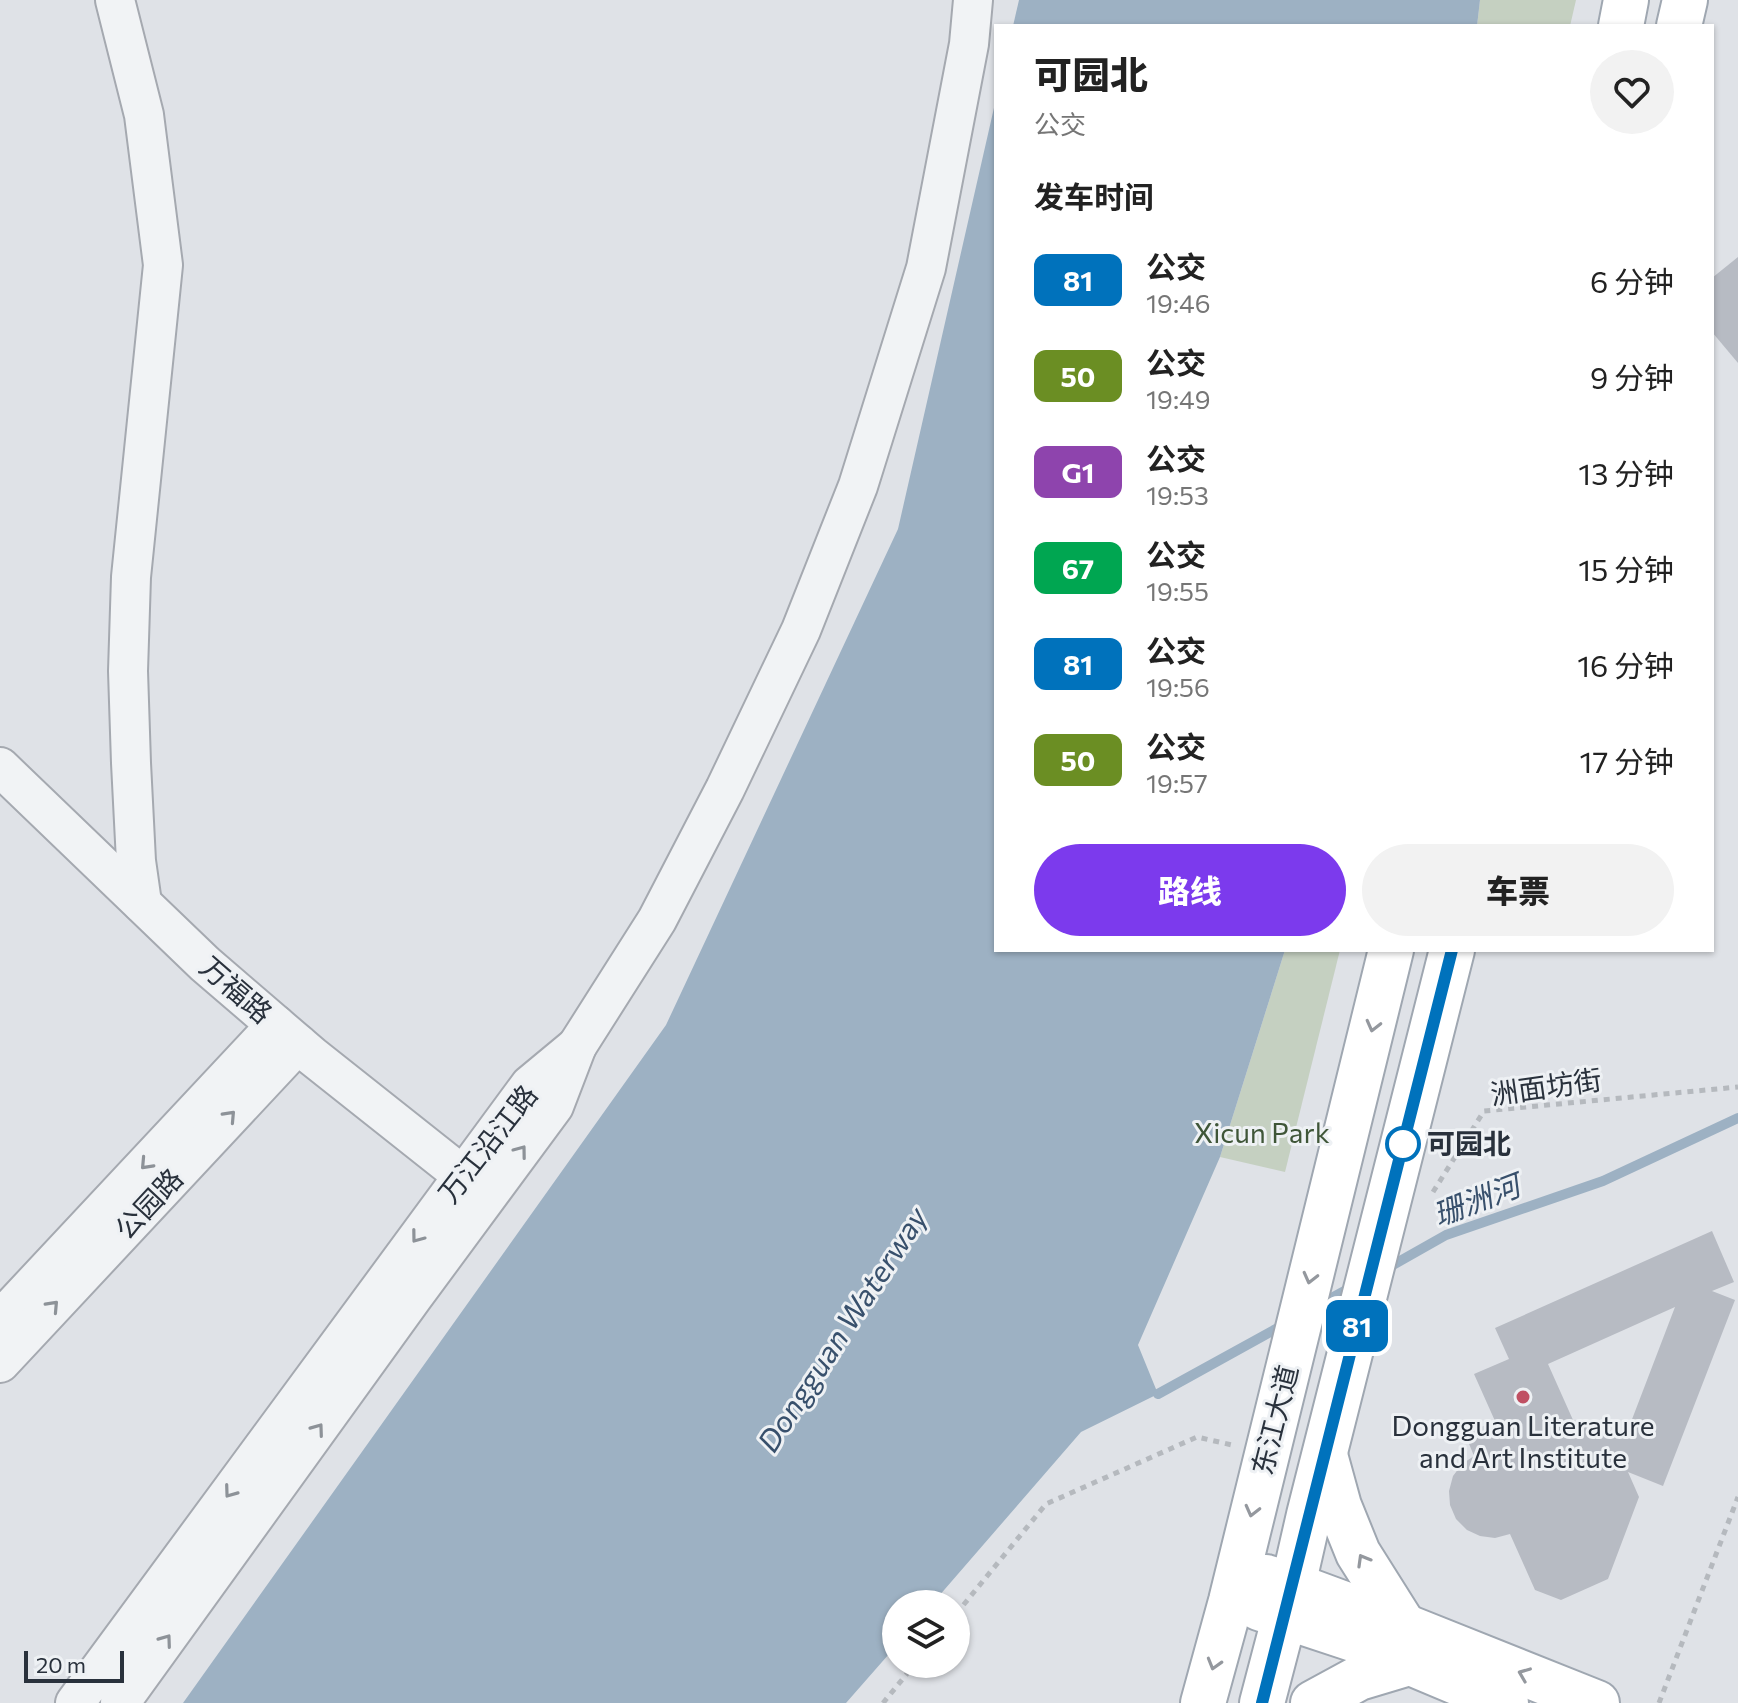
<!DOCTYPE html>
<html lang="zh">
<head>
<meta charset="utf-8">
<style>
  :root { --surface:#fff; --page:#f2f2f2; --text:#222; --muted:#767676; --accent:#7c3aed }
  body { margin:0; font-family:Commissioner,"Noto Sans SC",sans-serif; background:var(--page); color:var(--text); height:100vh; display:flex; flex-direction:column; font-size:30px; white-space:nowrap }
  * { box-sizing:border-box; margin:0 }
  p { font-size:26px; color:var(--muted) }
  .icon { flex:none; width:44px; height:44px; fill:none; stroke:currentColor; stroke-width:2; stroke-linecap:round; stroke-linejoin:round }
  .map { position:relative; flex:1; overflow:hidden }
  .side { position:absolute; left:994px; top:24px; width:720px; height:928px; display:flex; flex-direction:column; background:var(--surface); border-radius:0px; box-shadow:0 2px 6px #0004 }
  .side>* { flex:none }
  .badge { padding:0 16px; border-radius:12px; font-size:28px; line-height:52px }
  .controls { position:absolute; left:882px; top:1590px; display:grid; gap:16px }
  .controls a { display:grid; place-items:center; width:88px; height:88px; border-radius:50%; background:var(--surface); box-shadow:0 2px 6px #0004; font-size:40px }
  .scale { position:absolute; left:24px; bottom:20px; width:100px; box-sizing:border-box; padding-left:8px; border:4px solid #29313c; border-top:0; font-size:22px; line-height:28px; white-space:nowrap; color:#29313c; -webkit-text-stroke:6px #eef1f4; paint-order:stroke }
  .map>.badge { position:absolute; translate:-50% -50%; box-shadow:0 0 0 4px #fff }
  h2 { padding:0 40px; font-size:30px; line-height:72px }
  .round { display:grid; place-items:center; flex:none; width:84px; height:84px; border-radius:42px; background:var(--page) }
  .head { display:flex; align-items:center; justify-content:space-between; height:136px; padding:0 40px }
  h1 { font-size:38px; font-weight:800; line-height:60px }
  .primary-button { display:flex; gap:16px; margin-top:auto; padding:16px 40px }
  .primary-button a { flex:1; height:92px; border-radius:48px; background:var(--accent); color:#fff; font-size:32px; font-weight:800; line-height:92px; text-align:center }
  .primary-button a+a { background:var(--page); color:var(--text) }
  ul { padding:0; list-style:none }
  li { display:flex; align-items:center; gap:24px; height:96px; padding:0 40px }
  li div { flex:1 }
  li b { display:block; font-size:30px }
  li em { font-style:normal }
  li .badge { min-width:88px; font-weight:700; text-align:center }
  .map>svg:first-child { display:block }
  .green { fill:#c5d0c1 }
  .water { fill:#9db1c3 }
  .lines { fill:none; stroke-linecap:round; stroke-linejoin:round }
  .stream { stroke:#9db1c3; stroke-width:10 }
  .building { fill:#b7bbc3; fill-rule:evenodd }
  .minor-casing { stroke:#a5a9b0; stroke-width:42 }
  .major-casing { stroke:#9fa7b1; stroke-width:48 }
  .path { stroke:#b5b9be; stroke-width:5; stroke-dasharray:6 6; stroke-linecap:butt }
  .minor { stroke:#f1f3f5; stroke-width:38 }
  .major { stroke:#fff; stroke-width:44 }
  .oneway { stroke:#94989e }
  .oneway2 { stroke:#8d9298 }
  .line-casing { stroke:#fff; stroke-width:18 }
  .line { stroke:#0072bc; stroke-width:12 }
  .stop-dot { fill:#fff; stroke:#0072bc; stroke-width:4 }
  .poi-dot { fill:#c05063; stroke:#eef1f4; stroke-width:3 }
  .labels { text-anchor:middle; stroke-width:6; stroke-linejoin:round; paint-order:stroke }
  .street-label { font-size:28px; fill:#29313c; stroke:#eef1f4 }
  .park-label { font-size:28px; fill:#3f5638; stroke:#eef1f4 }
  .stop-label { font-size:28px; font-weight:bold; fill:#29313c; stroke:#eef1f4; text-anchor:start }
  .poi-label { font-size:28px; fill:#29313c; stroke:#eef1f4 }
  .water-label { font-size:30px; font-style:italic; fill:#38506c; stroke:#eef1f4 }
</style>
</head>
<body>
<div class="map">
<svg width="1738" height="1703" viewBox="0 0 1738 1703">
  <rect width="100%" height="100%" fill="#dfe2e7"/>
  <!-- green -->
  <g class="green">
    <path d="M1480,0H1576L1570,26H1477Z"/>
    <path d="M1285,950H1340L1285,1172L1220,1157Z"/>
  </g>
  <!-- water -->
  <g class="water">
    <path d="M1019,0H1480L1477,26H1013Z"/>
    <path d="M996,99V950H1285L1220,1157L1138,1345L1158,1394L1081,1432L932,1604H896V1646L846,1703H183L666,1025L898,529Z"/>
  </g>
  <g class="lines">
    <!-- stream -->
    <g class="stream">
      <path d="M1384,1270L1446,1235L1603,1181L1738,1118"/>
      <path d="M1317,1306L1352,1287"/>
      <path d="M1158,1394L1285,1324"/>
    </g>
  </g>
  <!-- building -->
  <g class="building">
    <path d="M1738,257V363L1712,332V278Z"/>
    <path d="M1712,1231L1734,1282L1712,1291L1735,1300L1663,1486L1628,1472L1639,1497L1608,1579L1561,1600L1535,1590L1510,1534L1495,1538L1480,1536L1467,1530L1456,1519L1450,1505L1449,1491L1453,1476L1462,1464L1474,1456L1465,1434L1495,1421L1474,1374L1509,1359L1495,1328ZM1675,1307L1626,1435L1573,1420L1548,1364Z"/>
  </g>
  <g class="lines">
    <defs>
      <g id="minor">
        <path d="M115,0L144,115L163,265L131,577L128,671L131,763L136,861L142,903"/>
        <path d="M0,767L205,964L312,1056L481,1190"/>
        <path d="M577,1046L657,920L725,789L801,630L858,486L926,268L969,44L973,0"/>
        <path d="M0,1320L276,1025"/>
        <path d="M0,1363L298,1044"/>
        <path d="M75,1703L530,1085L577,1046L554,1106L413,1297L120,1703"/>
      </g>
      <g id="major">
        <path d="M1621,26L1626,0"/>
        <path d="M1679,26L1685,0"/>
        <path d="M1325,1455L1339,1506L1358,1553L1404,1626"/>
        <path d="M1266,1577L1293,1585L1404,1626L1597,1703"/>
        <path d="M1259,1608L1356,1640L1506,1703"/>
        <path d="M1203,1703L1231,1601L1391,950"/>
        <path d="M1262,1703L1293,1585L1309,1515L1452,950"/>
        <path d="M1313,1703L1359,1678L1409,1663"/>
      </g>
    </defs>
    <!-- minor casing -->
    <use href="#minor" class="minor-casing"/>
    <!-- major casing -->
    <use href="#major" class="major-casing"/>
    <!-- path -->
    <g class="path">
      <path d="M1433,1192L1484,1111L1738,1087"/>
      <path d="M956,1614L1046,1504L1197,1437L1232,1445"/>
      <path d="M883,1703L915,1664"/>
      <path d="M1659,1703L1738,1497"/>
    </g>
    <!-- minor -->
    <use href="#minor" class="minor"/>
    <!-- major -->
    <use href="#major" class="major"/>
  </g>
  <!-- one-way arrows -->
  <defs><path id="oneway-chevron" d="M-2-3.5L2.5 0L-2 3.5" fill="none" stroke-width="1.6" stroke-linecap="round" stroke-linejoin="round" transform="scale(2)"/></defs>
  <g class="oneway">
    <use href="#oneway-chevron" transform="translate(1373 1026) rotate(104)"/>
    <use href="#oneway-chevron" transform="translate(1310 1278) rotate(104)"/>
    <use href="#oneway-chevron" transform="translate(1252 1511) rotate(104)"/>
    <use href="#oneway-chevron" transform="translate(1363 1560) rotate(-120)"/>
    <use href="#oneway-chevron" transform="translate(1214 1664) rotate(106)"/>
    <use href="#oneway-chevron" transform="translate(1524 1674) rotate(-158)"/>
  </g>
  <g class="oneway2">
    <use href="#oneway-chevron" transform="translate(230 1116) rotate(-47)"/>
    <use href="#oneway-chevron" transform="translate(521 1151) rotate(-53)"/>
    <use href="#oneway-chevron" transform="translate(146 1164) rotate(133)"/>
    <use href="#oneway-chevron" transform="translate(417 1237) rotate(127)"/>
    <use href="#oneway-chevron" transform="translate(53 1306) rotate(-47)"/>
    <use href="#oneway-chevron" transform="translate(318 1429) rotate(-54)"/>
    <use href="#oneway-chevron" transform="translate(230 1492) rotate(126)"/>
    <use href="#oneway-chevron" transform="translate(166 1640) rotate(-54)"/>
  </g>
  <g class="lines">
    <defs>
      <path id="line" d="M1262,1703L1452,950"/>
    </defs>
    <!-- line casing -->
    <use href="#line" class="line-casing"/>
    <!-- line -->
    <use href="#line" class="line"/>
  </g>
  <!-- markers -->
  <circle class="stop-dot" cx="1403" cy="1144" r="16"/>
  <circle class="poi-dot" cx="1523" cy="1397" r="8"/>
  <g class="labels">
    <!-- street labels -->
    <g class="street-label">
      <text transform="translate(236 990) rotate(41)" y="10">万福路</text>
      <text transform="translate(1546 1087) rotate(-8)" y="10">洲面坊街</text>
      <text transform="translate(488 1144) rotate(-52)" y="10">万江沿江路</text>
      <text transform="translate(149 1204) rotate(-47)" y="10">公园路</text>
      <text transform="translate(1275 1420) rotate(-76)" y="10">东江大道</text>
    </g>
    <!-- park labels -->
    <g class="park-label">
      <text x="1262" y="1143">Xicun Park</text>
    </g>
    <!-- stop labels -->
    <g class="stop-label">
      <text x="1427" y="1154">可园北</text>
    </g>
    <!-- poi labels -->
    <g class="poi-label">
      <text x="1523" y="1436">Dongguan Literature<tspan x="1523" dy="32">and Art Institute</tspan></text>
    </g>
    <!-- water labels -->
    <g class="water-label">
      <text transform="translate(1477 1201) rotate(-21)" y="10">珊洲河</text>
      <text transform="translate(843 1330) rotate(-57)" y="10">Dongguan Waterway</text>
    </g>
  </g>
</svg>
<div class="controls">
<a><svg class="icon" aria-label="layers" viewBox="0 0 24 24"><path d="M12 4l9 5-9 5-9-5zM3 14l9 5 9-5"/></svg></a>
</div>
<div class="scale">20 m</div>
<b class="badge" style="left:1357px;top:1326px;background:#0072bc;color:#fff">81</b>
<section class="side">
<div class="head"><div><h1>可园北</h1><p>公交</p></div><a class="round"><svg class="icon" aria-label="heart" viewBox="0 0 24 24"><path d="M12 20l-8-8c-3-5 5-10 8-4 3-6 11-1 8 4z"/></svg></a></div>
<h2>发车时间</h2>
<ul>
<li><span class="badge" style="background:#0072bc;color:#fff">81</span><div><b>公交</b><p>19:46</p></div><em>6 分钟</em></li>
<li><span class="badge" style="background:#6b8e23;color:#fff">50</span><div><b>公交</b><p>19:49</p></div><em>9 分钟</em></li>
<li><span class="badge" style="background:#8e44ad;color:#fff">G1</span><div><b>公交</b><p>19:53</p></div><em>13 分钟</em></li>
<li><span class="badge" style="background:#00a651;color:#fff">67</span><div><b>公交</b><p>19:55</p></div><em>15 分钟</em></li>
<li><span class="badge" style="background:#0072bc;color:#fff">81</span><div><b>公交</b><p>19:56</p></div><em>16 分钟</em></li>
<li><span class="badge" style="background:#6b8e23;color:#fff">50</span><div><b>公交</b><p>19:57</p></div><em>17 分钟</em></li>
</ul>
<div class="primary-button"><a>路线</a><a>车票</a></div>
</section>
</div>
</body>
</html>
